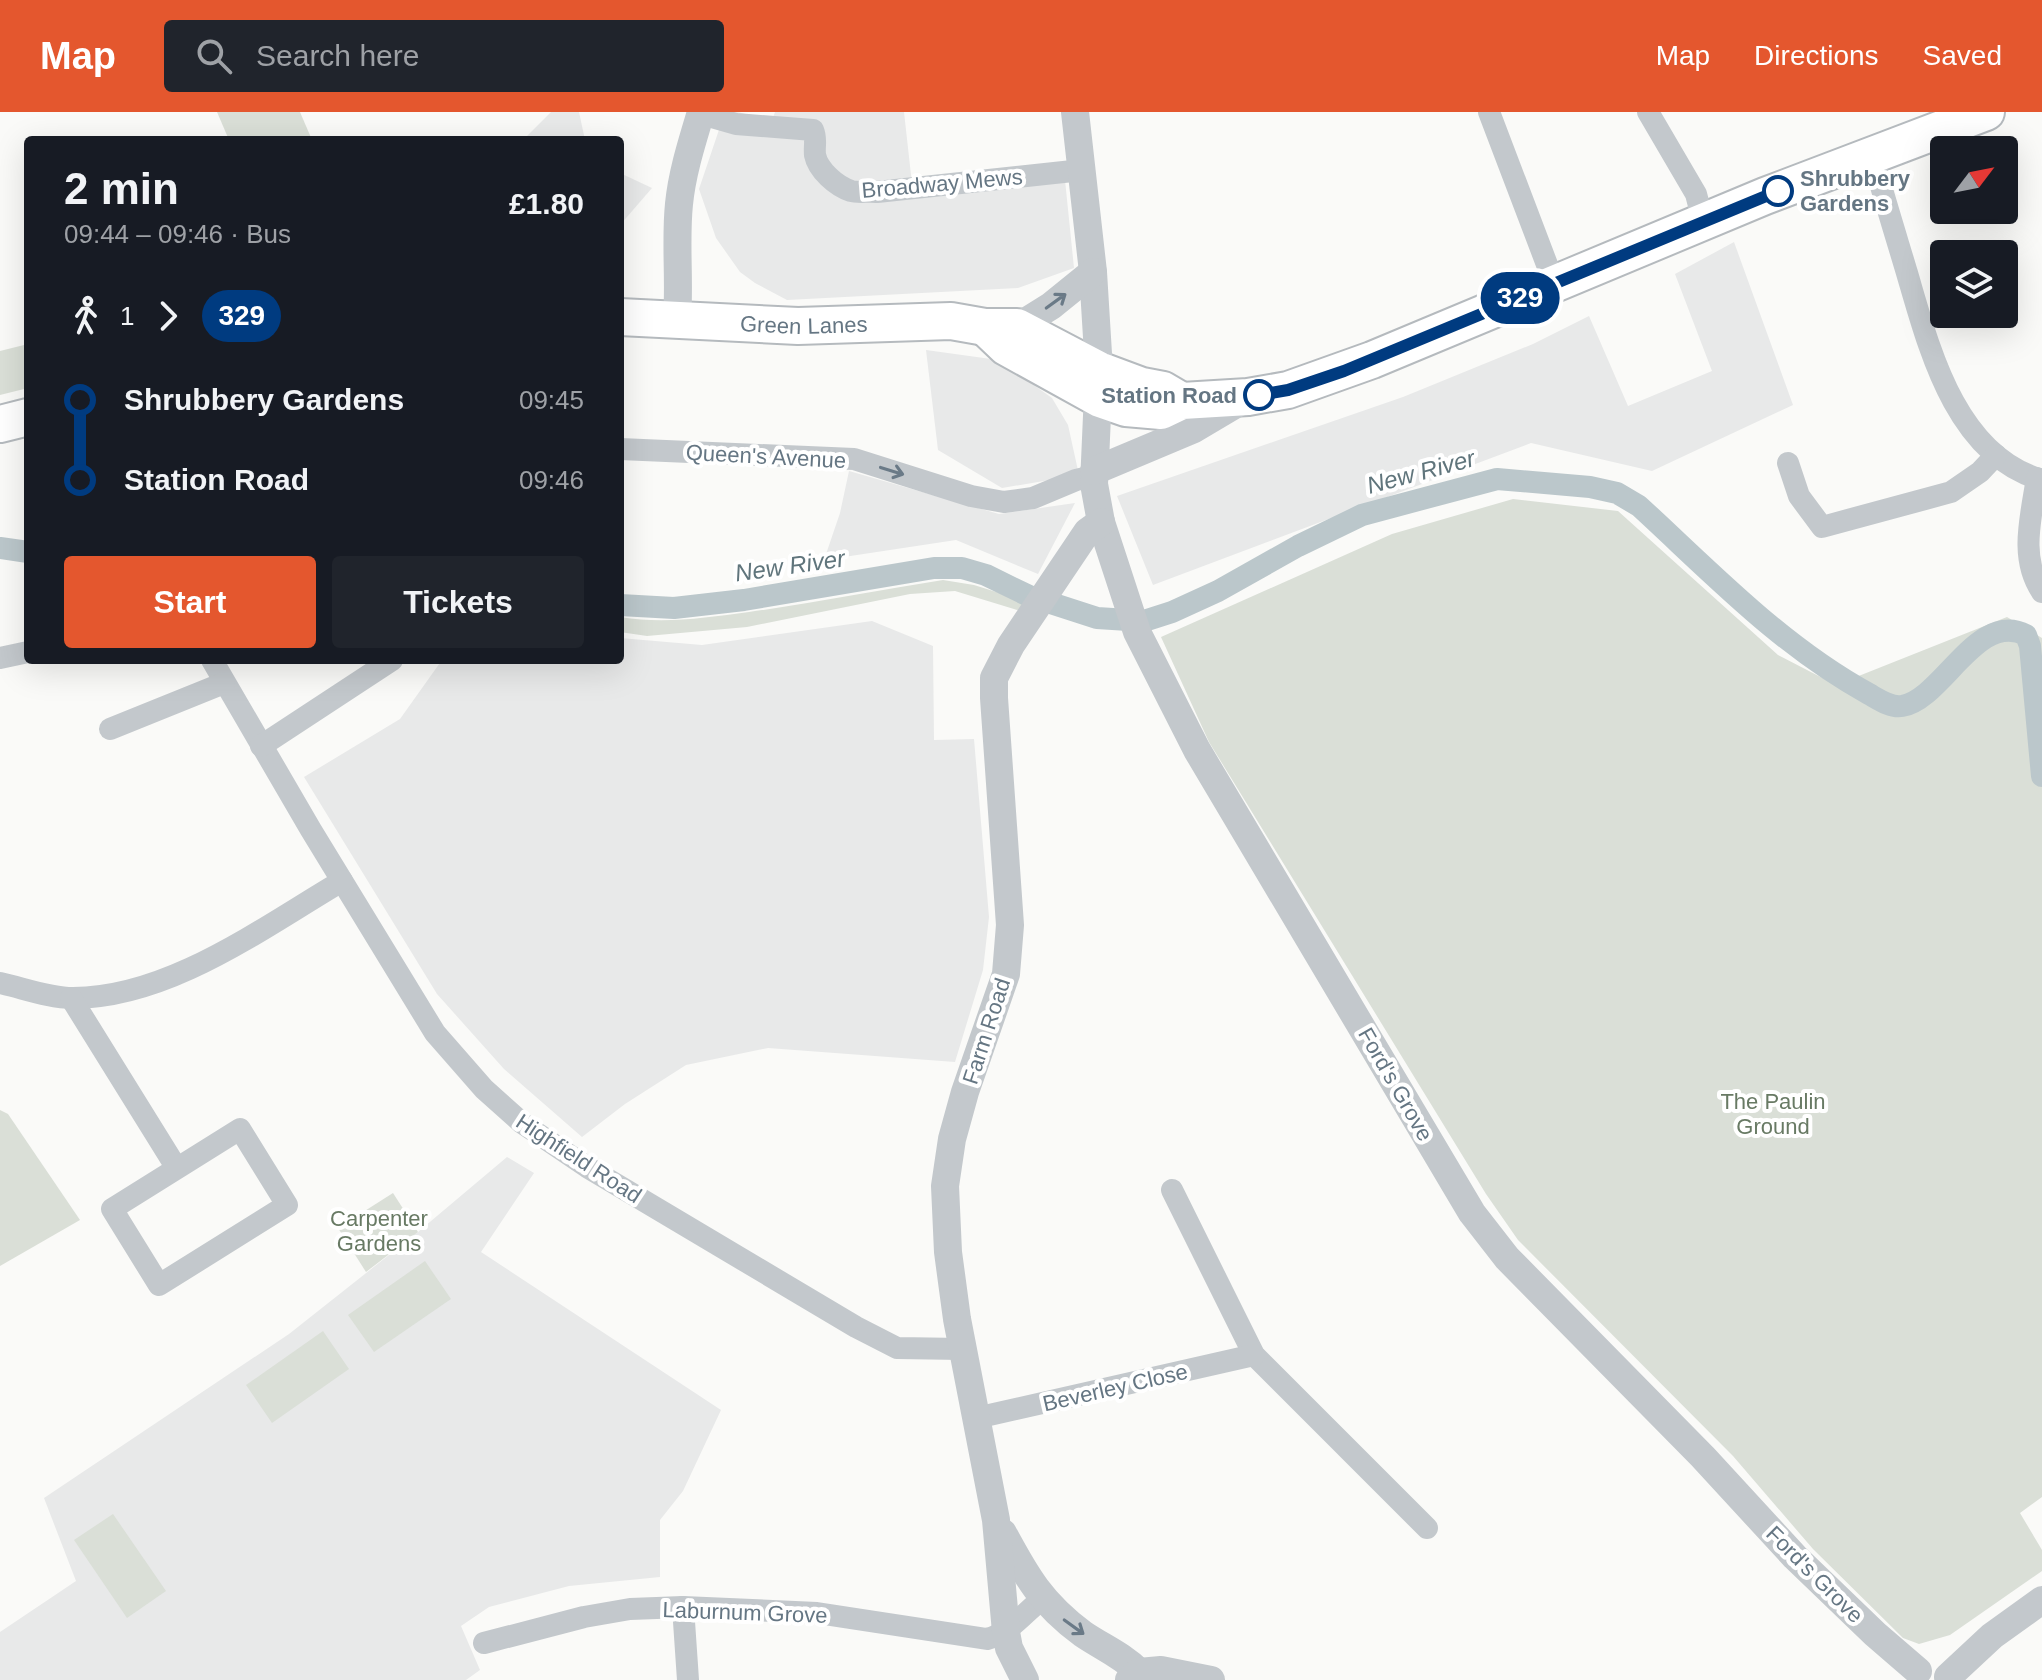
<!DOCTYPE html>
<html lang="en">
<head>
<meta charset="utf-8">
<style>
  :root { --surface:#171b24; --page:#20242c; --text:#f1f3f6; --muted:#9ea1a6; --accent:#e4572e }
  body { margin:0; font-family:Helvetica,sans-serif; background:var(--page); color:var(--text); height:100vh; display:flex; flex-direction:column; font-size:30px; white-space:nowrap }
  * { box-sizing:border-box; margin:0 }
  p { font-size:26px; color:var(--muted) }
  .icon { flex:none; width:44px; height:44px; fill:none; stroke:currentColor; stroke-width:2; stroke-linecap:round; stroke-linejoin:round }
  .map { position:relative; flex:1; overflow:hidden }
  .drawer { position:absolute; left:24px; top:24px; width:600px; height:528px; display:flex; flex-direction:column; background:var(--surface); border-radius:8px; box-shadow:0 8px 32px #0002 }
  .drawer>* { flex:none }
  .badge { padding:0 16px; border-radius:26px; font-size:28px; line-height:52px }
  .needle { width:52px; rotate:58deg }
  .buttons { position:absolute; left:1930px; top:24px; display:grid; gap:16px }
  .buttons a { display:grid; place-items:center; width:88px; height:88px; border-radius:8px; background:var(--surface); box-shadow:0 8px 32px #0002; font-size:40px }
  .map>.badge { position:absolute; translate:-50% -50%; box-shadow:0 0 0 4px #fff }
  .legs { display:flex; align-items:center; gap:12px; height:88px; padding:0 40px; font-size:26px }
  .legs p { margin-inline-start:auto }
  .headline { display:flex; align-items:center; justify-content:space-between; height:136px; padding:0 40px }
  h1 { font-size:44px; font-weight:700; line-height:60px }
  .action { display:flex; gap:16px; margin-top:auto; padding:16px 40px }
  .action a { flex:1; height:92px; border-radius:8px; background:var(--accent); color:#fff; font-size:32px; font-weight:700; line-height:92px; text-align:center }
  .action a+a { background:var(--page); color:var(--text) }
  ul { padding:0 40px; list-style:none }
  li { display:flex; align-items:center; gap:28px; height:80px; font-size:30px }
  li i { display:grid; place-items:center; width:12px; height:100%; margin:0 10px; background:currentColor }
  li i::after { content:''; width:20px; height:20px; margin:-10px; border:6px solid; border-radius:50%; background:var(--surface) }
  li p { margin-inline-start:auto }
  li:first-child i { background:linear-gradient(#0000 50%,currentColor 0) }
  li:last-child i { background:linear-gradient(currentColor 50%,#0000 0) }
  header { display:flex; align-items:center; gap:48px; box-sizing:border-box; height:112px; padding:0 40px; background:var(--accent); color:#fff }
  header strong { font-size:38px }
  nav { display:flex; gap:44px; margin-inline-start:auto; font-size:28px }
  .search { width:560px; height:72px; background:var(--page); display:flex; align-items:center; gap:20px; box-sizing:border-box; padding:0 28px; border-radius:8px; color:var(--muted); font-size:30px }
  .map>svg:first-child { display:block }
  .built { fill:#e8e9e9 }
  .green { fill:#dadfd7 }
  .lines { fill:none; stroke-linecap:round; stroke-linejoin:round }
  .canal { stroke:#bbc7cb; stroke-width:22 }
  .primary-casing { stroke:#b5babe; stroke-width:40 }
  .minor { stroke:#c3c8cc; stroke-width:22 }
  .tertiary { stroke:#c3c8cc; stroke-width:28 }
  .primary { stroke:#fff; stroke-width:36 }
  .oneway { stroke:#6a7a87 }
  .line-1-casing { stroke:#fff; stroke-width:18 }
  .line-1 { stroke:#003b80; stroke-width:12 }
  .stop-1-dot { fill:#fff; stroke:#003b80; stroke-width:4 }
  .labels { text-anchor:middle; stroke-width:8; stroke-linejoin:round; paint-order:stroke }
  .stop-label { font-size:22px; font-weight:bold; fill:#657683; stroke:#fff; text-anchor:start }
  .street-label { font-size:22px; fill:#657683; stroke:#fff }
  .park-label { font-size:22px; fill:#687a64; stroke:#fff }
  .water-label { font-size:24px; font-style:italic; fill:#60757c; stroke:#fff }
</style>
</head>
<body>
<header>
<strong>Map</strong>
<div class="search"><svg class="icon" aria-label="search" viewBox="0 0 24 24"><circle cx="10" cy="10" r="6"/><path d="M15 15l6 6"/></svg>Search here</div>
<nav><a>Map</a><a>Directions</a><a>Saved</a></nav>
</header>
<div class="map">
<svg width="2042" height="1568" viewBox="0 0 2042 1568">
  <rect width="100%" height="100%" fill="#fafaf8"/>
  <!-- built -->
  <g class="built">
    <path d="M551,0H579L585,28H519L525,26Z"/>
    <path d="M725,0H738L772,9L775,0H904L913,81L1065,68L1074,156L1018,176L787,188L755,171L740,160L716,126L699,77Z"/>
    <path d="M620,61L652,76L620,113Z"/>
    <path d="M1734,130L1793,293L1652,359L1531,331L1153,473L1117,384L1403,285L1533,232L1589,204L1628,294L1712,259L1675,162Z"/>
    <path d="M926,238L991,247L1017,261L1052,286L1068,313L1079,363L1002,376L938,338Z"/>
    <path d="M849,359L999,402L1075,391L1038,462L956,428L824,448L840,401Z"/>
    <path d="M872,509L933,534L934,628L974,627L989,805L983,858L955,950L768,936L686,953L625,992L582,1025L504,957L437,882L304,665L400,607L442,548H620V526L702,533Z"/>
    <path d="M507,1045L534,1061L481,1140L721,1298L683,1379L660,1408V1465L569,1474L489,1495L461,1514L480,1558L466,1568H0V1520L76,1469L44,1386L289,1222L418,1120Z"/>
  </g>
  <!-- green -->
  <g class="green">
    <path d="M217,0H300L312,28H229Z"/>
    <path d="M28,232V276L0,283V239Z"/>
    <path d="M1513,387L1618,399L1778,543L1836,573L2007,505L2042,526V1385L2020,1401L2042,1438V1459L1950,1523L1919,1532L1903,1526L1813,1437L1733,1344L1518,1128L1486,1082L1209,630L1161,525L1392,422Z"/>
    <path d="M943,468L974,473L1028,490L1024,500L955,479L910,482L747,515L647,524L620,520V505C663,512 705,506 749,500C814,491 878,478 943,468Z"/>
    <path d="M0,998L8,1002L80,1108L0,1154Z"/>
    <path d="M393,1081L418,1120L366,1160L338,1116Z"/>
    <path d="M425,1149L451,1187L374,1240L348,1203Z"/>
    <path d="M323,1219L349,1257L272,1311L246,1273Z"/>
    <path d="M113,1402L166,1479L127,1506L74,1428Z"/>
  </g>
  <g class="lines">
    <!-- canal -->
    <g class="canal">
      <path d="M0,436L28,440"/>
      <path d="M620,493L674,496L744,488L934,456H962L986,463L1029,484L1097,506L1144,509L1172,500L1218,479L1298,434L1362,403L1497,367L1590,375L1617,381L1639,394C1712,461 1781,534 1869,582C1878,587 1891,596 1902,594C1943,587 1977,498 2026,523L2030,534L2042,664"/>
    </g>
    <defs>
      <g id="primary">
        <path id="s1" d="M620,205L798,214L951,209L985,215H1017L1099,258L1142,274L1163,278L1180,288"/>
        <path d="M985,215L1006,235L1100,287L1126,296L1161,299L1182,289L1248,285L1288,278L1372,248L1765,84L1986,0"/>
        <path d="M0,312L28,305"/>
      </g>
    </defs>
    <!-- primary casing -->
    <use href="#primary" class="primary-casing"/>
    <!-- minor -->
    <g class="minor">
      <path d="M1489,0L1554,171"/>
      <path d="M1648,0L1696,82L1703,109"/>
      <path d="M701,2L736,12L813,18C817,27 814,34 815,43C818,58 836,74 851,79C858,81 869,79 877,80L1082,58"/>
      <path d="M1872,43C1883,82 1895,121 1907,161C1929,236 1955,343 2042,368"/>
      <path d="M620,337L854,347L971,384L1004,390L1033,386L1076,368L1093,364"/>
      <path d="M1788,351L1799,384L1822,415L1951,380L1980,360L1996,343"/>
      <path d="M2037,366C2031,405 2019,446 2042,480"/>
      <path d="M0,546L28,540"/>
      <path d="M212,548L311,718L435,921L484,977L522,1011L587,1055L856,1215L897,1236L962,1237"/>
      <path d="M110,617L224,571"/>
      <path d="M261,634L392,548"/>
      <path d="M0,871C23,876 49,886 73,886C169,886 262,816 342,769"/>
      <path d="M71,886L176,1055"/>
      <path d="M240,1017L287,1093L159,1173L112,1097Z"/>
      <path d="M1172,1078L1254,1243L1427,1416"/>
      <path d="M976,1306L1254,1243"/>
      <path d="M683,1495L688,1568"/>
      <path d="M484,1531L584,1505L630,1497L683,1495L817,1501L987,1527C1010,1521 1024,1501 1042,1487"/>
    </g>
    <!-- tertiary -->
    <g class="tertiary">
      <path d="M1075,0L1093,160L1099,258L1094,372L1101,410L1137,520L1197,638L1472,1101L1507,1146L1703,1345L1795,1445L1875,1522L1918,1559"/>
      <path d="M677,207C680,169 675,130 679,92C682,61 692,30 701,0"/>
      <path d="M1017,215L1051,194L1093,160"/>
      <path d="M1094,359L1194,317L1248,285"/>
      <path d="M1003,1421C1026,1464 1042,1492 1083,1522C1102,1535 1122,1543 1139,1560"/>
      <path d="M1948,1565L1992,1524L2042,1488"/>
      <path d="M1025,1568L1009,1536L1006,1520L996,1408L957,1207L948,1140L945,1074L952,1027L965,980L1006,862L1010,813L994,586V566L1011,533L1087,420L1101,410"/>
      <path d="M1129,1568L1139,1560L1161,1558L1211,1568"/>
    </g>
    <!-- primary -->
    <use href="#primary" class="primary"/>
  </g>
  <!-- one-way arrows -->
  <defs><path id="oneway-shaft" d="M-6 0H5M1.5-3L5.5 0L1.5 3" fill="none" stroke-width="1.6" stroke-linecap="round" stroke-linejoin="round" transform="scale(2)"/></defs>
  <g class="oneway">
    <use href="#oneway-shaft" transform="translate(1056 189) rotate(-36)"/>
    <use href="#oneway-shaft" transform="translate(892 359) rotate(17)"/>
    <use href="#oneway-shaft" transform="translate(1074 1515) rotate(36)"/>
  </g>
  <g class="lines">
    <defs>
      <path id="line-1" d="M1259,283L1288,278L1344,259L1778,79"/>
    </defs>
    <!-- line-1 casing -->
    <use href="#line-1" class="line-1-casing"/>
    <!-- line-1 -->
    <use href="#line-1" class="line-1"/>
  </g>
  <!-- markers -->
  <g class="stop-1-dot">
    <circle cx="1778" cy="79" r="14"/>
    <circle cx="1259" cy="283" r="14"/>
  </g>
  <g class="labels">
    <!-- stop labels -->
    <g class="stop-label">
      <text x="1800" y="74">Shrubbery<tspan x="1800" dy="25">Gardens</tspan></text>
      <text x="1237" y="291" text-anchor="end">Station Road</text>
    </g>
    <!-- street labels -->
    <g class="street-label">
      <text transform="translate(942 71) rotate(-5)" y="8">Broadway Mews</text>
      <text dy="8" stroke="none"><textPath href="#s1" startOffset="184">Green Lanes</textPath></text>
      <text transform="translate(766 344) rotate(3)" y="8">Queen's Avenue</text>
      <text transform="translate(986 919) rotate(-72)" y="8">Farm Road</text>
      <text transform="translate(1396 972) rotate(60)" y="8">Ford's Grove</text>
      <text transform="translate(579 1046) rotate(33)" y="8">Highfield Road</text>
      <text transform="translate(1115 1275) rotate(-13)" y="8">Beverley Close</text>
      <text transform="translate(1815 1462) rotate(45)" y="8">Ford's Grove</text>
      <text transform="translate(745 1500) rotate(2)" y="8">Laburnum Grove</text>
    </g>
    <!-- park labels -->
    <g class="park-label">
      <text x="1773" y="997">The Paulin<tspan x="1773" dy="25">Ground</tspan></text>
      <text x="379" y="1114">Carpenter<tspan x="379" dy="25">Gardens</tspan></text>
    </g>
    <!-- water labels -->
    <g class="water-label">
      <text transform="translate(1421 360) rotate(-15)" y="8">New River</text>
      <text transform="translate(790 454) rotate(-8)" y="8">New River</text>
    </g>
  </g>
</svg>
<div class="buttons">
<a><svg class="needle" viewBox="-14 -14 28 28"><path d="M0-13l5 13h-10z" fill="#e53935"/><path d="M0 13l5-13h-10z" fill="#9ea1a6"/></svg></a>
<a><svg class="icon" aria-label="layers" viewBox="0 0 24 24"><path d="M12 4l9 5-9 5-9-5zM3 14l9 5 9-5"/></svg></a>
</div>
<b class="badge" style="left:1520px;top:186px;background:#003b80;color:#fff">329</b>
<section class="drawer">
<div class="headline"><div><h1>2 min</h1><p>09:44 – 09:46 · Bus</p></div><b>£1.80</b></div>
<div class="legs"><svg class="icon" aria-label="walk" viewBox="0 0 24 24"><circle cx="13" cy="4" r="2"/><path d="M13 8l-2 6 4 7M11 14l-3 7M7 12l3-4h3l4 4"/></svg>1<svg class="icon" aria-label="forward" viewBox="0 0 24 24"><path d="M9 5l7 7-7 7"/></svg><b class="badge" style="background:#003b80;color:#fff">329</b></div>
<ul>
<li><i style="color:#003b80"></i><b>Shrubbery Gardens</b><p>09:45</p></li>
<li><i style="color:#003b80"></i><b>Station Road</b><p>09:46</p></li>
</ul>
<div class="action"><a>Start</a><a>Tickets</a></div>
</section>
</div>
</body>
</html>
